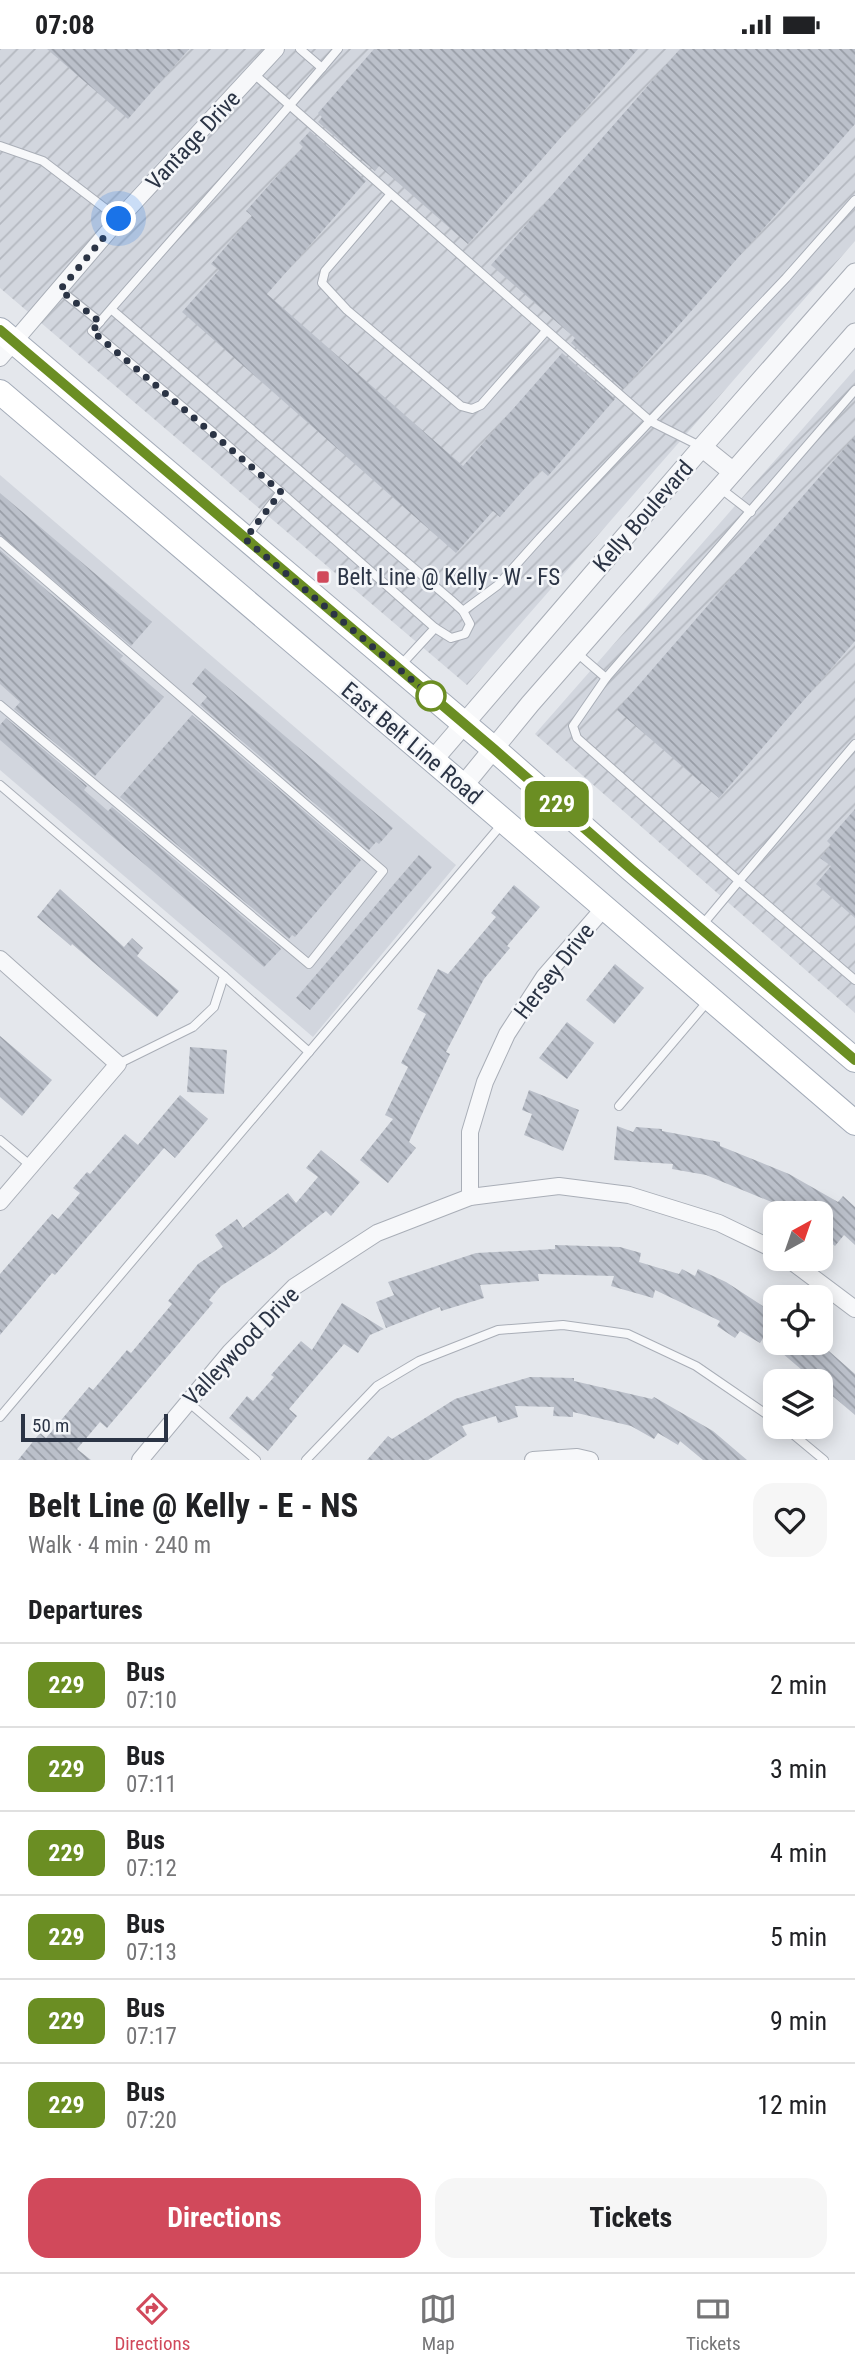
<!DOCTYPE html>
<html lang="en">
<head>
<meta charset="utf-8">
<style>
  :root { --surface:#fff; --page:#f6f6f6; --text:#202124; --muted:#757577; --line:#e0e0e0; --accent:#d1495b }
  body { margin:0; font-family:"Roboto Condensed",sans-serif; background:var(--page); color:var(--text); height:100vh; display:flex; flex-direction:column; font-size:26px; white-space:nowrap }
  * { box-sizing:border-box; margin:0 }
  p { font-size:23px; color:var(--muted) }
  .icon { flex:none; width:38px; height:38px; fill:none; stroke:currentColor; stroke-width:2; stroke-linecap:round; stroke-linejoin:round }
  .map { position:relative; height:1411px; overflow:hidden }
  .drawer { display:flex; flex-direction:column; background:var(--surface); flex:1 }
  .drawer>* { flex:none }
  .badge { padding:0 14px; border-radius:10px; font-size:24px; line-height:46px }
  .needle { width:46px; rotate:40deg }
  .tools { position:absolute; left:763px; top:1152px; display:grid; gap:14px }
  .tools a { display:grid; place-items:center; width:70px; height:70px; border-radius:14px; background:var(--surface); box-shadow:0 4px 18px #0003; font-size:35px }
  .scale { position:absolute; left:21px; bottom:18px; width:147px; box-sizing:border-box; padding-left:7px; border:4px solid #2b3445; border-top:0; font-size:19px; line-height:24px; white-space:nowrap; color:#2b3445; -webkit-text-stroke:5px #f4f6f9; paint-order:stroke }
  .you { position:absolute; width:35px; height:35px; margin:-18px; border:5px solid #fff; border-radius:50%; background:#1a73e8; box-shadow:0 0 0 10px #1a73e833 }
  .map>.badge { position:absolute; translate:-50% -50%; box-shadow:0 0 0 4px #fff }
  h2 { padding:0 28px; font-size:26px; line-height:63px }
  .round { display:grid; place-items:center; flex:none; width:74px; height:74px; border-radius:21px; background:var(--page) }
  .overview { display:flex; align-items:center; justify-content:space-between; height:119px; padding:0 28px }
  h1 { font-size:33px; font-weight:700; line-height:52px }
  .cta { display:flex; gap:14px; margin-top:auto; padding:14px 28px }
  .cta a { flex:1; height:80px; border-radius:21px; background:var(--accent); color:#fff; font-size:28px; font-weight:700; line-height:80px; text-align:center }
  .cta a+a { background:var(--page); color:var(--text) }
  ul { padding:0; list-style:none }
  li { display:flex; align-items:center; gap:21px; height:84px; padding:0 28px; border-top:2px solid var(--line) }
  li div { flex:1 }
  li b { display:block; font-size:26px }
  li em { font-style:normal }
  li .badge { min-width:77px; font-weight:700; text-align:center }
  .status { display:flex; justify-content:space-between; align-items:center; height:49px; padding:0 35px; background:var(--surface); direction:ltr }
  .status svg { height:19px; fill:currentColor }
  .tab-bar { display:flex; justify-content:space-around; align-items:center; height:98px; border-top:2px solid var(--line); background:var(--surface); font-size:19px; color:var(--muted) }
  .tab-bar a { display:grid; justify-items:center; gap:4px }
  .tab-bar .on { color:var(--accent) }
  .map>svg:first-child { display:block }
  .built { fill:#d2d6de }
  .industrial { fill:url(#industrial-furrows) }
  .building { fill:url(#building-back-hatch) }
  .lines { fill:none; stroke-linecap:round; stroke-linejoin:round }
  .service-casing { stroke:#a9aeb7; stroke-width:10 }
  .minor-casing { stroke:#a9aeb7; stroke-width:18 }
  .tertiary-casing { stroke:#a9aeb7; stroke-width:21 }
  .primary-casing { stroke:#a3abb8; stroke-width:26 }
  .service { stroke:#f7f8fa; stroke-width:8 }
  .minor { stroke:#f7f8fa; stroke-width:16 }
  .tertiary { stroke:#f7f8fa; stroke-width:19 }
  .primary { stroke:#fff; stroke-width:24 }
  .line-casing { stroke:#fff; stroke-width:16 }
  .line { stroke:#6b8e23; stroke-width:10 }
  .walk { stroke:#2b3445; stroke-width:7; stroke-dasharray:0 12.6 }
  .poi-dot { fill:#d1495b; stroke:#f4f6f9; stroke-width:2.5 }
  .stop-dot { fill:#fff; stroke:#6b8e23; stroke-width:3.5 }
  .labels { text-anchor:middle; stroke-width:5; stroke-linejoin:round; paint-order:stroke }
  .street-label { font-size:23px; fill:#2b3445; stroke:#f4f6f9 }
  .poi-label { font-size:23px; fill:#2b3445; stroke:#f4f6f9; text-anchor:start }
</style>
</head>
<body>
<div class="status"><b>07:08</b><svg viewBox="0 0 49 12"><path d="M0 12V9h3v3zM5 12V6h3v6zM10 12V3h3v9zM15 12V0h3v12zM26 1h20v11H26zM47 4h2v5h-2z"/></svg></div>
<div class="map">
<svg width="855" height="1411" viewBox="0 0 855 1411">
  <defs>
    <pattern id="industrial-furrows" width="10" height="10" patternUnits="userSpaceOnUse" patternTransform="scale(1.75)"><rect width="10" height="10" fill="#d2d6de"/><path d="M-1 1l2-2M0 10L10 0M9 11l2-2" fill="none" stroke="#b4b8c0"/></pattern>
    <pattern id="building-back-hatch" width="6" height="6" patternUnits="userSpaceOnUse" patternTransform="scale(1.75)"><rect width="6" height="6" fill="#bbc0ca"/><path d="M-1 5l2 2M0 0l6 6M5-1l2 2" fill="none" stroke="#989da6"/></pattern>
  </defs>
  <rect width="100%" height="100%" fill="#e4e7ec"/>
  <!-- built -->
  <path class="built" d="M0,426L456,816L313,988L0,721Z"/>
  <!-- industrial -->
  <g class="industrial">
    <path d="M0,0H855V192L467,636L0,239Z"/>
    <path d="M855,320V964L535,685Z"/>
  </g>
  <!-- building -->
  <g class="building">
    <path d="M47,0H189L128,70Z"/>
    <path d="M374,0H638L468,195L379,117L375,122L318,73L322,68L318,64Z"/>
    <path d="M680,0H855V75L623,340L571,294L575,289L491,216Z"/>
    <path d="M310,82L366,132L267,245L463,417L562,304L615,350L548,427L541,421L500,468L493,462L456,504L182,263L219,221L211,215L252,167L246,162L303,98L299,94Z"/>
    <path d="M855,387V592L719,749L617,661Z"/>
    <path d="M0,444L152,573L131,597L0,486Z"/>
    <path d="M0,501L123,607L120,610L164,648L95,727L14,660L20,653L0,635Z"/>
    <path d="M205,619L393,779L379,795L376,793L369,801L200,656L207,648L192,635Z"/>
    <path d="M192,666L361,811L295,888L292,886L289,890L120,748Z"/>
    <path d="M6,669L87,737L84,741L108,762L112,758L281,900L264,918L0,691V676Z"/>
    <path d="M855,760V869L816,835L831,817L820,809L831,796L827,792Z"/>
    <path d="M419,806L432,818L310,961L296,949Z"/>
    <path d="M514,836L540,858L507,897L510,899L484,930L446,1003L450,1005L409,1093L416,1099L388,1134L360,1111L393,1070L385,1066L408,1018L401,1014L426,965L417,960L438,920L448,925L496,868L491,864Z"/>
    <path d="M60,840L124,898L132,889L143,899L137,907L179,942L157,968L72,895L71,897L37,868Z"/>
    <path d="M615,915L644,939L614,975L586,951Z"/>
    <path d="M567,973L594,994L567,1030L539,1009Z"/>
    <path d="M0,987L52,1031L22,1067L0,1048Z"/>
    <path d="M190,998L227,1001L224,1045L187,1043Z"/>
    <path d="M529,1041L579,1061L563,1102L524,1086L532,1065L522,1061Z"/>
    <path d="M180,1046L208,1070L175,1109L164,1099L55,1226L52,1224L0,1286V1225L52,1165L58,1170L80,1144L73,1139L87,1123L90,1125L125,1085L138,1096Z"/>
    <path d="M617,1077L633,1083L636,1078L662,1080V1082L720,1093V1097L789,1125L838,1153L843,1147L855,1158V1196L844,1186L835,1197L821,1185V1164H792L774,1154L706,1126L672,1120L673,1115L614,1111Z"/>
    <path d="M321,1101L360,1133L331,1167L326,1162L275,1202L221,1237L209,1251L213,1254L107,1379L100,1373L77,1400L91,1411H18L40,1384L46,1389L89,1338L93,1341L127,1301L131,1304L172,1255L168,1252L198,1215L223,1198L215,1186L237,1170L243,1179L288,1144L296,1154L318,1128L306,1119Z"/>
    <path d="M555,1196L620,1198L641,1204L639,1213L679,1225L682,1220L695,1227L698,1220L726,1233L775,1265V1271L760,1294L740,1282L735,1289L717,1277L720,1272L655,1241L653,1249L611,1237L614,1227L538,1225L539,1232L480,1236L484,1249L441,1262L440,1258L386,1279L376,1253L394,1246L388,1233L476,1204L555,1200Z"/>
    <path d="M342,1254L384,1280L370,1286L358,1304L344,1295L289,1360L297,1367L268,1402L229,1369L247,1347L253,1352L274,1328L271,1326L301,1292L312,1301Z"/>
    <path d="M769,1293H818L830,1303L855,1325V1366L821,1337V1332H815Z"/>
    <path d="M530,1328L574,1329V1332L652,1350L654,1348L713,1382L747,1411H703L680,1392L678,1396L658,1384L654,1390L631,1377L573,1363V1368L553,1367L554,1358L515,1357L518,1368L498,1374L496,1367L462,1377L467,1386L428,1411H367L388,1387L392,1390L455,1350Z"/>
  </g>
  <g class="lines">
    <defs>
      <g id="service">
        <path d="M300,0L322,19"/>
        <path d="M254,25L650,372L786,229L855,151"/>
        <path d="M0,97L43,112L119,170"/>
        <path d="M390,146L325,222L322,234L347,261L461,357L472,360L481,356L546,282"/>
        <path d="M60,241L100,273"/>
        <path d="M111,260L451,551L463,562L470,575L465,585L451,589L435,579L209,380L92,282L111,260C186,174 264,88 338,0"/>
        <path d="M720,439L751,463"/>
        <path d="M247,487L281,443"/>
        <path d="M0,492L383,822L309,915L0,656"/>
        <path d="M463,562L498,536L540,489L650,372L702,398"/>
        <path d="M577,604L606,629"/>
        <path d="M400,617L435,579"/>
        <path d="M855,695L739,832L855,931"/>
        <path d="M0,736L224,927L214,958L193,978L118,1015"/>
        <path d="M703,875L739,832L577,689L573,677L606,629L855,341"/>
        <path d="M224,927L309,1003L502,775"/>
        <path d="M619,1057L708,952"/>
        <path d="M0,1091L31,1117"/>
        <path d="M187,1352L256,1411"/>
        <path d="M0,1368L309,1003"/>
        <path d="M783,1377L824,1411"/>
        <path d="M306,1411L377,1337L419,1312L498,1281L563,1276L628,1285L696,1317L775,1371"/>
      </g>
      <g id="minor">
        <path d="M0,309L119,170L276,0"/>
        <path d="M0,910L118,1015L0,1153"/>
        <path d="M470,1148V1083L485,1033L507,985L544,928L604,859"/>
        <path d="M787,1209L855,1260"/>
        <path d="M140,1411L230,1303L294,1238L377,1184L470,1148L559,1137L629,1146L719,1174L775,1201"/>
        <path d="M533,1411L577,1408L590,1411"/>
      </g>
      <g id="tertiary">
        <path d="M702,398L733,423"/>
        <path d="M433,711L702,398L855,224"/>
        <path d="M463,737L530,655L855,284"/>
      </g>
      <g id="primary">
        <path d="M0,281L494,700L632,821L855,1011"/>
        <path d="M0,343L463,737L855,1074"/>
      </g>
    </defs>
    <!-- service casing -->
    <use href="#service" class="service-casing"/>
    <!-- minor casing -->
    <use href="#minor" class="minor-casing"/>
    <!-- tertiary casing -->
    <use href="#tertiary" class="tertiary-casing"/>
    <!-- primary casing -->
    <use href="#primary" class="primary-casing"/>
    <!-- service -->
    <use href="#service" class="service"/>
    <!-- minor -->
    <use href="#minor" class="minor"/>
    <!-- tertiary -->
    <use href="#tertiary" class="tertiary"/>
    <!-- primary -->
    <use href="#primary" class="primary"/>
  </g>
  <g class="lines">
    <defs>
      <path id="line" d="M0,281L494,700L632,821L855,1011"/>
    </defs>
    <!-- line casing -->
    <use href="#line" class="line-casing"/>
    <!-- line -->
    <use href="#line" class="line"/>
    <!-- walk -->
    <path class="walk" d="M119,170L60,241L100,273L92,282L281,443L245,490L431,647"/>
  </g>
  <!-- markers -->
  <rect class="poi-dot" x="316" y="521" width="14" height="14" rx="3.5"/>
  <circle class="stop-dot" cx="431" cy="647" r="14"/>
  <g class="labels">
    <!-- street labels -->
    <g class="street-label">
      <text transform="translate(193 91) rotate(-47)" y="8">Vantage Drive</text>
      <text transform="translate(643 467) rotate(-49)" y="8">Kelly Boulevard</text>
      <text transform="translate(412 694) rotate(40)" y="8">East Belt Line Road</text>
      <text transform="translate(554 922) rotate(-52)" y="8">Hersey Drive</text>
      <text transform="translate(241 1297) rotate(-46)" y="8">Valleywood Drive</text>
    </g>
    <!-- poi labels -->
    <g class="poi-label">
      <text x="337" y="536">Belt Line @ Kelly - W - FS</text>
    </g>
  </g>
</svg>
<div class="tools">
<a><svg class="needle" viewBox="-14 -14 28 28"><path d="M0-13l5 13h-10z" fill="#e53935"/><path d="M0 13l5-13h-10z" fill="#757577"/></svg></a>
<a><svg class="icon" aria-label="locate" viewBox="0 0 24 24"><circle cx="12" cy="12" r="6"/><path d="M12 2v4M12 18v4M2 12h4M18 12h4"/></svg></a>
<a><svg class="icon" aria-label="layers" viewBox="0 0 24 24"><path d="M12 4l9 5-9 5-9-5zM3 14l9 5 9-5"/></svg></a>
</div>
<div class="scale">50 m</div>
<div class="you" style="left:119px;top:170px"></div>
<b class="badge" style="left:557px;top:755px;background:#6b8e23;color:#fff">229</b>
</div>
<section class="drawer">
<div class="overview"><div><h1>Belt Line @ Kelly - E - NS</h1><p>Walk · 4 min · 240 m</p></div><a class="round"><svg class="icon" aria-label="heart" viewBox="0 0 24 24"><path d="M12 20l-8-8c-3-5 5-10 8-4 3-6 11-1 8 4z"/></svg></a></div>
<h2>Departures</h2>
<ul>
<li><span class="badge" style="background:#6b8e23;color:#fff">229</span><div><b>Bus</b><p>07:10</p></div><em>2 min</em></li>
<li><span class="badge" style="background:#6b8e23;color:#fff">229</span><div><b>Bus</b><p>07:11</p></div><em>3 min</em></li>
<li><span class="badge" style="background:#6b8e23;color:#fff">229</span><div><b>Bus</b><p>07:12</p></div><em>4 min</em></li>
<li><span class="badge" style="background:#6b8e23;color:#fff">229</span><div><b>Bus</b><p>07:13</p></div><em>5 min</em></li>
<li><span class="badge" style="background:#6b8e23;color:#fff">229</span><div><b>Bus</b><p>07:17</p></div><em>9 min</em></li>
<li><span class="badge" style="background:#6b8e23;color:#fff">229</span><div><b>Bus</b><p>07:20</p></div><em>12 min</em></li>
</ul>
<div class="cta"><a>Directions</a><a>Tickets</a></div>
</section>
<nav class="tab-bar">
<a class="on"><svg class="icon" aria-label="directions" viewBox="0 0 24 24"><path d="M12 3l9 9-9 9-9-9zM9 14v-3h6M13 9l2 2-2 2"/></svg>Directions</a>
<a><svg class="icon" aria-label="map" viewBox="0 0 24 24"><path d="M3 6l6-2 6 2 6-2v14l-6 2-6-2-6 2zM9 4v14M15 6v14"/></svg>Map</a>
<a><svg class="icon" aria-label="tickets" viewBox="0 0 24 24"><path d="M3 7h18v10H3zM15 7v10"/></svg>Tickets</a>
</nav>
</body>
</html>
